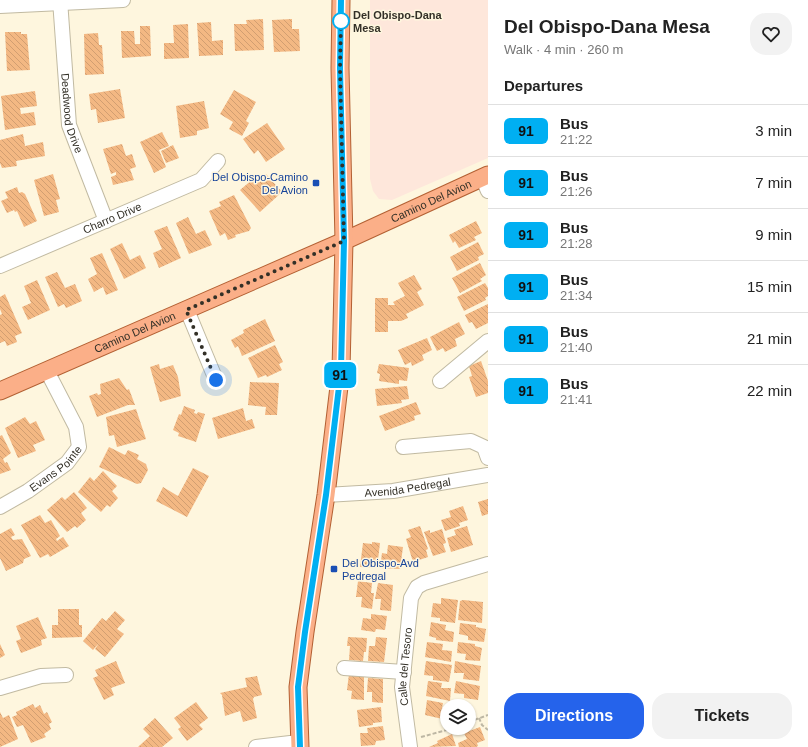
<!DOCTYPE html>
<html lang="en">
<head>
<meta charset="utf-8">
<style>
  :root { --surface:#fff; --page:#f2f2f2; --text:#222; --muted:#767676; --line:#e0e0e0; --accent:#2563eb }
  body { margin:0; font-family:Arial,sans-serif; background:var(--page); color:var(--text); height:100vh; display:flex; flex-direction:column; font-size:15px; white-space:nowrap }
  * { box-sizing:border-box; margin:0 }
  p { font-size:13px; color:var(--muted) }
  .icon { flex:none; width:22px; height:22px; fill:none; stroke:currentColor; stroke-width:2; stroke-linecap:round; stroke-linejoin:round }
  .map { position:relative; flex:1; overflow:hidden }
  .details { display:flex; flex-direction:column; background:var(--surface); width:320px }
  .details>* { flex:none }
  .badge { padding:0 8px; border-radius:6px; font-size:14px; line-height:26px }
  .controls { position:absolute; left:440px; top:699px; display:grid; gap:8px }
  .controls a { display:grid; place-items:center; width:36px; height:36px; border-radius:50%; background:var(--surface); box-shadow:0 1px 3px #0004; font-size:20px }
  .you { position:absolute; width:20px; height:20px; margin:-10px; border:3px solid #fff; border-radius:50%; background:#1a73e8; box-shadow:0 0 0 6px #1a73e833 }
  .map>.badge { position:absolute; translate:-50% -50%; box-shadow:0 0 0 2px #fff }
  h2 { padding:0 16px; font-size:15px; line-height:36px }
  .round { display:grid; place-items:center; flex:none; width:42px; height:42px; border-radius:16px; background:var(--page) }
  .head { display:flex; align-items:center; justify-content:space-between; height:68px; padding:0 16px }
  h1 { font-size:19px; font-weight:700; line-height:30px }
  .action { display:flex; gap:8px; margin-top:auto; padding:8px 16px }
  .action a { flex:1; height:46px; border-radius:16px; background:var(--accent); color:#fff; font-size:16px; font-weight:700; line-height:46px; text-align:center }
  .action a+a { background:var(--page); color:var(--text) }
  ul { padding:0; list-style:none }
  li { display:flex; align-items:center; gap:12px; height:52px; padding:0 16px; border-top:1px solid var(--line) }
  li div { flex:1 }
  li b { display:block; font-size:15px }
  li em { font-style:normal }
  li .badge { min-width:44px; font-weight:700; text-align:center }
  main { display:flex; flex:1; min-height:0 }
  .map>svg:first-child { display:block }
  .education { fill:#fee7db }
  .building { fill:url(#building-back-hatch) }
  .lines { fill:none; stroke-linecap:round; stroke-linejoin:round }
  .minor-casing { stroke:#c1baa2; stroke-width:16 }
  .major-casing { stroke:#b36033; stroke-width:19 }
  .path { stroke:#bdb7a4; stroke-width:2; stroke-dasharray:4 2; stroke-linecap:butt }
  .minor { stroke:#fff; stroke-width:14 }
  .major { stroke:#fbaf88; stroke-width:17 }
  .line-casing { stroke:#fff; stroke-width:9 }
  .line { stroke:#00aff2; stroke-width:6 }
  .walk { stroke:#333027; stroke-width:4; stroke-dasharray:0 7.2 }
  .stop-dot { fill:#fff; stroke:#00aff2; stroke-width:2 }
  .transit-dot { fill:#1a4fb4; stroke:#fef6de; stroke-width:1.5 }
  .labels { text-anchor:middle; stroke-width:3; stroke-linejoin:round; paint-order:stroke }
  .stop-label { font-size:11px; font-weight:bold; fill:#333027; stroke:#fef6de; text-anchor:start }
  .street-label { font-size:11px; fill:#333027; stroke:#fef6de }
  .transit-label { font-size:11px; fill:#164399; stroke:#fef6de; text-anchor:end }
</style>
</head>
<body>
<main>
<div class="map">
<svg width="488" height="747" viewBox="0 0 488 747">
  <defs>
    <pattern id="building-back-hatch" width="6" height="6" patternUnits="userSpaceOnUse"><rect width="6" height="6" fill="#f3b883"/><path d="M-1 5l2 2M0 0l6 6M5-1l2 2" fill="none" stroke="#d19e71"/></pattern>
  </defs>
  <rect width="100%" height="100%" fill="#fef6de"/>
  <!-- education -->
  <path class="education" d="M370,0H488V158L392,200L379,199L373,191L370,179Z"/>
  <!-- building -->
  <g class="building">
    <path d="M263,19L264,50L235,51L234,24H247L246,20Z"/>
    <path d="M292,19V29H299L300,51L274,52L272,20Z"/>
    <path d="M211,22L212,41L223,40V55L199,56L197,23Z"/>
    <path d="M188,24L189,58L164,59V43H174L173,25Z"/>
    <path d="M140,26H150L151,56L122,58L121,31H134L135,44H140Z"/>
    <path d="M5,32H21V34H27L30,70L7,71Z"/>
    <path d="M98,33L99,45H102L104,74L85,75L84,34Z"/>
    <path d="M120,89L125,118L98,123L96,109L91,110L89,94Z"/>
    <path d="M234,90L256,102L246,121L249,123L242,136L229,129L233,122L220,114Z"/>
    <path d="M35,91L37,106L20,108L21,114L34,112L36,125L5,130L1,96Z"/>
    <path d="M204,101L209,128L197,131V135L180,138L176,106Z"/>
    <path d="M267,123L285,149L266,162L258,150L254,154L243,139Z"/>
    <path d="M162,132L169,146L159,150L166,167L154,173L140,142Z"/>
    <path d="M23,134L25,146L43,142L45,156L16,161L17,166L2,168L0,163V140Z"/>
    <path d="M122,144L126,156L132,154L136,167L130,169L134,180L113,185L111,177L116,175V172L111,174L103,149Z"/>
    <path d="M173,145L179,158L166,163L161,151Z"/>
    <path d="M53,174L60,199L56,200L59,212L44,216L34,180Z"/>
    <path d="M266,174L282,192L260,212L240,190L253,179L257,183Z"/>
    <path d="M17,187L19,193L22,192L25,194L37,221L24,227L17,211L15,212L14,210L7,213L1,201L8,198L5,192Z"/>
    <path d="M234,195L251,228L249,231L235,235L236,237L228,240L225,233L220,236L209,211L221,206L219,202Z"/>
    <path d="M188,217L196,234L205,230L212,245L189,254L176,223Z"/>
    <path d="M476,221L482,233L474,237L476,240L459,248L455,241L453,243L449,235Z"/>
    <path d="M167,226L181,258L159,268L153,253L162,249L154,231Z"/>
    <path d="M478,242L484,254L478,257L479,260L457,271L450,257Z"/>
    <path d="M122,243L130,260L140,255L146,268L124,279L110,249Z"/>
    <path d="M102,253L118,290L106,295L103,287L94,292L88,279L97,274L90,258Z"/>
    <path d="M480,263L486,275L480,279L482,281L460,293L452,278Z"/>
    <path d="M57,272L65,288L75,284L82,301L66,308L64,304L58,307L45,277Z"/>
    <path d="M414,275L422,289L417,292L424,305L406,314L408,318L401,321H388V332H375V298H388V305H395L393,302L405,296L398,283Z"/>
    <path d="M37,280L50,310L28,320L22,307L31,303L24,286Z"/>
    <path d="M485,283L488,288V296L485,298L486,300L464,311L457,297Z"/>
    <path d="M5,294L22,333L15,336L17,342L7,346L5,341L0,343V315L2,314L0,309V297Z"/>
    <path d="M488,304V323L476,329L472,322L469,323L465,315Z"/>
    <path d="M265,319L275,341L242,356L238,346L235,348L231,340L244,333L243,330Z"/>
    <path d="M459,322L465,334L455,339L457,346L445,352L443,348L437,351L430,337Z"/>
    <path d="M427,338L432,350L422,355L424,360L412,366L411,362L405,365L398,350Z"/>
    <path d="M275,345L283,362L279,364L282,370L267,377L266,375L258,378L248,358Z"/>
    <path d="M481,361L488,381V393L476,397L469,377L472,376L469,366Z"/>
    <path d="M159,364L160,369L173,365L178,377L181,396L160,402L150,367Z"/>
    <path d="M379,364L409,368L407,381L399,380V384L379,381L380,374L377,373Z"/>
    <path d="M119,378L127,390L129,389L135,405H128L97,417L89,396L97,393L98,395L101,394L100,384Z"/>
    <path d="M250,382L279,383L277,415H265L266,407L248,405Z"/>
    <path d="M407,386L409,399L401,400L402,403L377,406L375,389Z"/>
    <path d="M416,402L421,414L414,416L415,420L385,431L379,416Z"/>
    <path d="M184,406L195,410L194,413L197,414L198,412L205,414L196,442L178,436L179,433L173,430L179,414L181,415Z"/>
    <path d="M243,408L246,421L252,419L255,428L218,439L212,418Z"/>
    <path d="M136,409L146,439L117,447L114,435L109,436L106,417Z"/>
    <path d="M25,417L30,424L36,421L45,440L33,445L36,451L18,458L5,428Z"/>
    <path d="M2,435L11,453L3,459L5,463L7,462L11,470L0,474V436Z"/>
    <path d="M109,447L125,455L128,450L139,455L137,459L146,464L148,470L141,483L137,484L99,467Z"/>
    <path d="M193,468L209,476L187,517L156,501L163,487L178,496Z"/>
    <path d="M103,471L117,486L112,491L118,498L110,507L107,505L101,512L78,492L90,477L94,481Z"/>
    <path d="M74,492L87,508L81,513L86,520L77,528L75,526L67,532L47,510L62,497L65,500Z"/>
    <path d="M488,499V514L482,516L478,502Z"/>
    <path d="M463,506L468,520L459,523L460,526L445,531L441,520L451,517L449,511Z"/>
    <path d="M40,515L45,523L51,520L60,536L56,539L57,541L63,537L69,546L50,557L48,554L40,558L21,525Z"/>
    <path d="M420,526L428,549L426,550L428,557L413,562L406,539L411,537L408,530Z"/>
    <path d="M467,526L473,545L451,552L447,538L456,535L454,530Z"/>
    <path d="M11,528L15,535L11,537L13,540L22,539L31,556L24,559L23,563L6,571L0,558V534Z"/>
    <path d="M442,529L446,543L443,544L446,552L433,556L424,532L430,530V533Z"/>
    <path d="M372,542L380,543L378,560L376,559L375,568L360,567L363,543L372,544Z"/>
    <path d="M388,545L403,547L400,569L380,568L382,553L387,554Z"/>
    <path d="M358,581L372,583L371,593H374L372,609L361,607L362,597H356Z"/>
    <path d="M378,583L393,585L391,611L380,610L381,599H375Z"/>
    <path d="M441,598L458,600L455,623L440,621V618L431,617L433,603L441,604Z"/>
    <path d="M463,600L483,602L482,623L458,620L460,601Z"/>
    <path d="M58,609H79V625H82V637L52,638V625H58Z"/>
    <path d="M115,611L125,620L117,629L124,634L105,657L95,649L99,643L93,650L83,641L102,618L106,621Z"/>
    <path d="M371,614L387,616L385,630L376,629L375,632L361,630L363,618L371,619Z"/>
    <path d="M38,617L47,638L41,640L42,645L21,653L16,641L21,639L16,626Z"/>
    <path d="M431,622L446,625L445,630L454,632L453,642L436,640V638L429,636Z"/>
    <path d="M460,623L476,625V627L486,629L484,642L468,640V636L459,634Z"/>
    <path d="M348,637L367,638L366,652H364L363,661L349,660L350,646H347Z"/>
    <path d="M376,637L387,638L384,662L368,661L369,646H375Z"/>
    <path d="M427,642L443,644L442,650L452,651L451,662L425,657Z"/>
    <path d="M458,642L475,644V646L482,648L480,661L465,660L466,654L457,653Z"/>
    <path d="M0,644L5,655L0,658Z"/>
    <path d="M116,661L125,683L111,688L114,695L104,700L93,678L98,676L95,670Z"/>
    <path d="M426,661L452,665L449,682L433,680V676L424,675Z"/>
    <path d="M455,661L481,666L479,681L463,679L464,673H454Z"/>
    <path d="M349,674L364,675V700L351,699L352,691L347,690Z"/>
    <path d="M257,676L262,695L254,697L253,699L257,718L243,722L240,711L225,716L222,695L220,693L247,687L245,678Z"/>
    <path d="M368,678L383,679V703L372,702V692H367Z"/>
    <path d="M428,681L442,683L441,688H451L450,701L426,696Z"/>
    <path d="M456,681L480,686L478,700L464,698V694L454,693Z"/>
    <path d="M427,700L443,703L442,708L447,709V720L425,715Z"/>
    <path d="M196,702L208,718L199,725L203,729L187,741L178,729L181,727L174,718Z"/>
    <path d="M33,704L35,708L40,705L44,714L47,712L52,722L49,724L51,729L44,734L46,737L31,743L23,725L17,727L12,717L17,715L16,712Z"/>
    <path d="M381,707L382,722L373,723V725L359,727L357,710Z"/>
    <path d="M0,712L3,718L9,715L18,739L0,747Z"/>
    <path d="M155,718L173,738L162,747H138L150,736L143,729Z"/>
    <path d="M383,726L385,740L376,741L375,745L361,746L360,733H368L367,728Z"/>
    <path d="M480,727L485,740L477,743L478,746L476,747H459L458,743L467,739L464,733Z"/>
    <path d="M452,734L456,746L429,747L438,743L437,741Z"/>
  </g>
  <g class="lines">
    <defs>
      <g id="minor">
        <path id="s1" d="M60,0L69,125L106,221"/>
        <path d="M0,6L123,0"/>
        <path d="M482,177L488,191"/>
        <path id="s2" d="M0,266L201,180L218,161"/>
        <path d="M187,310L216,380"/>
        <path d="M440,381L488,341"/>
        <path d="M403,447L471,441L484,447L488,458"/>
        <path id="s3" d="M326,495L393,491L488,475"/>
        <path id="s4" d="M0,507L28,491L67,463L79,447L76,427L47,371"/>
        <path d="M344,668L404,672"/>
        <path d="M0,688L41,676L66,675"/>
        <path d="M256,747L299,742"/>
        <path id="s5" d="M410,747L402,687L411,598L417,587L424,583L488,564"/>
      </g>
      <g id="major">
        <path id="s6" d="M0,391L344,241L488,175"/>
        <path d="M300,747L298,687L305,632L326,495L341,370L344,241L340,68L341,0"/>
      </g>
    </defs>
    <!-- minor casing -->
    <use href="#minor" class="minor-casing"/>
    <!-- major casing -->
    <use href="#major" class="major-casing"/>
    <!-- path -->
    <g class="path">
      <path d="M479,718L482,725L488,730"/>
      <path d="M469,722L488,715"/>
      <path d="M421,737L454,728"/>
    </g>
    <!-- minor -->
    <use href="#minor" class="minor"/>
    <!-- major -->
    <use href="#major" class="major"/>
  </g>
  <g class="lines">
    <defs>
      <path id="line" d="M300,747L298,687L305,632L326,495L341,370L344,241L340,68L341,0"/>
    </defs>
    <!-- line casing -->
    <use href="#line" class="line-casing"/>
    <!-- line -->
    <use href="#line" class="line"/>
    <!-- walk -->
    <path class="walk" d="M216,380L186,310L344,241L340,68L341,21"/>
  </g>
  <!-- markers -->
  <circle class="stop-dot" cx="341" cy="21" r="8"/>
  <g class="transit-dot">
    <rect x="312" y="179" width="8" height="8" rx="2"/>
    <rect x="330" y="565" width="8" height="8" rx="2"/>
  </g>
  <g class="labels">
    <!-- stop labels -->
    <g class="stop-label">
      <text x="353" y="19">Del Obispo-Dana<tspan x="353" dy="13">Mesa</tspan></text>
    </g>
    <!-- street labels -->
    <g class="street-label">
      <text dy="4" stroke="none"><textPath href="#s1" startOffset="114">Deadwood Drive</textPath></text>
      <text dy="4" stroke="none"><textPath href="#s6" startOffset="471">Camino Del Avion</textPath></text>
      <text dy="4" stroke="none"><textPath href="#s2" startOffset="122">Charro Drive</textPath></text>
      <text dy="4" stroke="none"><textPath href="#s6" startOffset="147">Camino Del Avion</textPath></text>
      <text dy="4" stroke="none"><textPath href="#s4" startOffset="68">Evans Pointe</textPath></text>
      <text dy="4" stroke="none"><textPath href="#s3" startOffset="82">Avenida Pedregal</textPath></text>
      <text dy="4" stroke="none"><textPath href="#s5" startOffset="81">Calle del Tesoro</textPath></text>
    </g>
    <!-- transit labels -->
    <g class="transit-label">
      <text x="308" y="181">Del Obispo-Camino<tspan x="308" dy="13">Del Avion</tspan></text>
      <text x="342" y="567" text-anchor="start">Del Obispo-Avd<tspan x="342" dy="13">Pedregal</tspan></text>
    </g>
  </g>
</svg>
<div class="controls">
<a><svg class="icon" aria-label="layers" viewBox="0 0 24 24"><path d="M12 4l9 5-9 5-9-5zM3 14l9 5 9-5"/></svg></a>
</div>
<div class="you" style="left:216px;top:380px"></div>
<b class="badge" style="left:340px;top:375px;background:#00aff2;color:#111">91</b>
</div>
<section class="details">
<div class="head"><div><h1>Del Obispo-Dana Mesa</h1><p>Walk · 4 min · 260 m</p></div><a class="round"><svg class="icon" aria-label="heart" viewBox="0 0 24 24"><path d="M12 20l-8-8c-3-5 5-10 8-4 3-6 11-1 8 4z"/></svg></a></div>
<h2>Departures</h2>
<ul>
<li><span class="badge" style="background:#00aff2;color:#111">91</span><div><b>Bus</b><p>21:22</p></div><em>3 min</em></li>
<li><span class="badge" style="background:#00aff2;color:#111">91</span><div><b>Bus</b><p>21:26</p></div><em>7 min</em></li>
<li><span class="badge" style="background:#00aff2;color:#111">91</span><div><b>Bus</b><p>21:28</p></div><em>9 min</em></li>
<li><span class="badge" style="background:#00aff2;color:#111">91</span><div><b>Bus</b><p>21:34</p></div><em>15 min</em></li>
<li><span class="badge" style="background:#00aff2;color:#111">91</span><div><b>Bus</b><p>21:40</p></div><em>21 min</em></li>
<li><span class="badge" style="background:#00aff2;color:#111">91</span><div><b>Bus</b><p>21:41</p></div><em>22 min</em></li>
</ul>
<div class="action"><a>Directions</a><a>Tickets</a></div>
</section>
</main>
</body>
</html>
